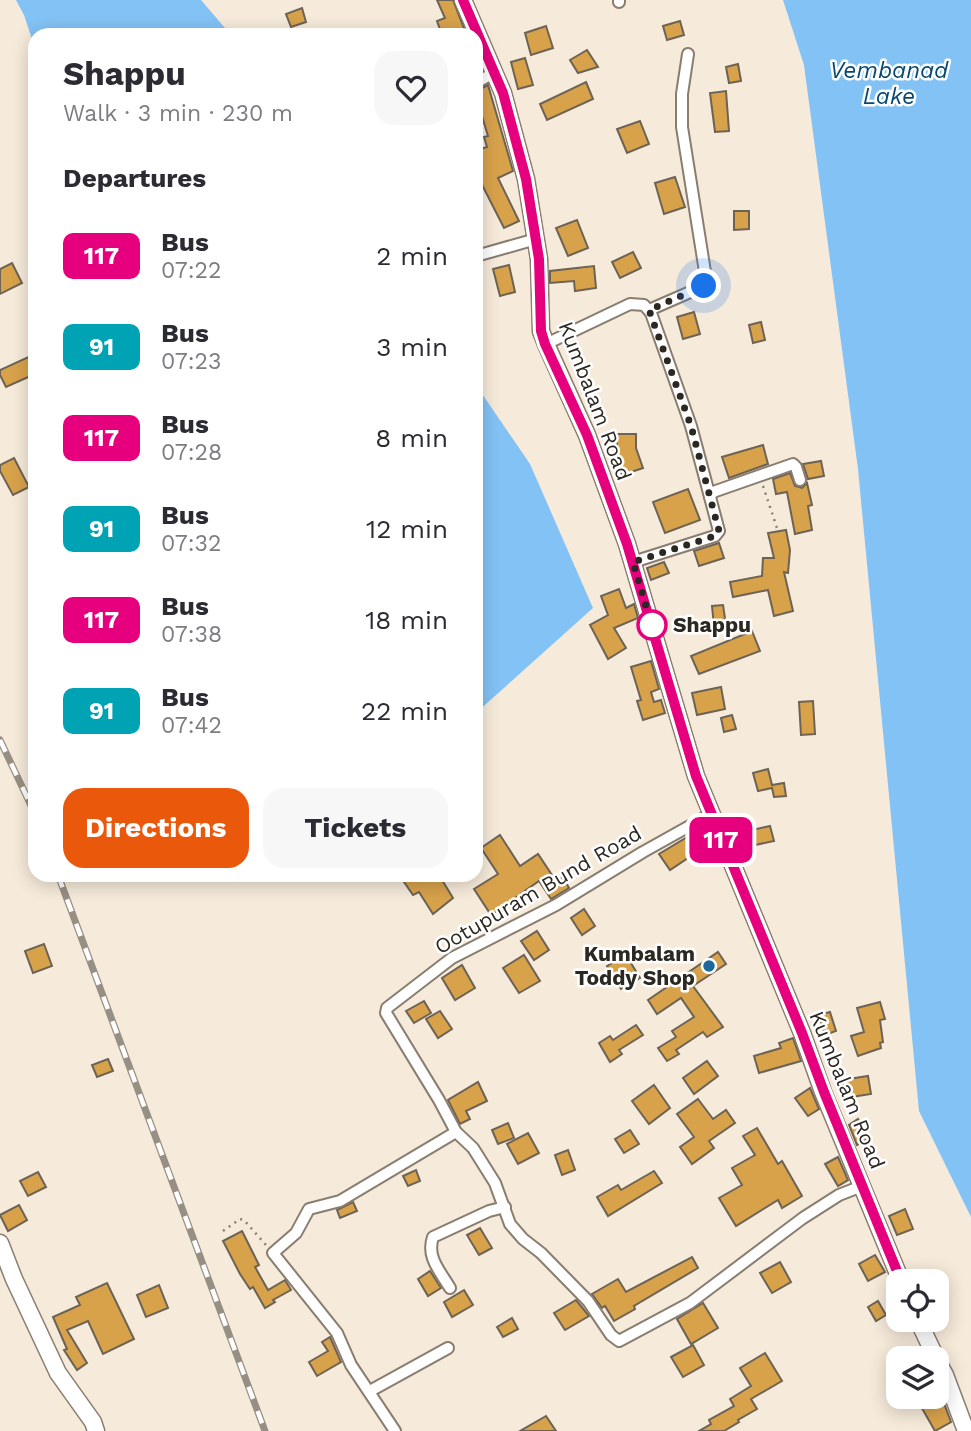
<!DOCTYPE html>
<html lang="en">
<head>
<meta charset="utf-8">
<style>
  :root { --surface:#fff; --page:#f7f7f7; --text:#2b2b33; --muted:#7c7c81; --accent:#ea580c }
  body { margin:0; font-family:"Work Sans",sans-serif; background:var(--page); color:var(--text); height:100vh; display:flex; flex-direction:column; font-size:26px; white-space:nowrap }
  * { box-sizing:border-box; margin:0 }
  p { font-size:23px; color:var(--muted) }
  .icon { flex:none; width:38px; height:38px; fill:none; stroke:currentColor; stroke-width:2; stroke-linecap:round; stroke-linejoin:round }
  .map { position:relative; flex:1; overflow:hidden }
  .side { position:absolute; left:28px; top:28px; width:455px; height:854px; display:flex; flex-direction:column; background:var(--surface); border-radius:21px; box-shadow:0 4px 18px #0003 }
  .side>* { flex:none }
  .badge { padding:0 14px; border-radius:10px; font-size:24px; line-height:46px }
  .buttons { position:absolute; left:886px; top:1269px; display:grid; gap:14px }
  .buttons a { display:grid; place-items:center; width:63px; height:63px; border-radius:14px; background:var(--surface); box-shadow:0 4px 18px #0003; font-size:35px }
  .you { position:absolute; width:35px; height:35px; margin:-18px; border:5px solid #fff; border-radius:50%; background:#1a73e8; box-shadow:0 0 0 10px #1a73e833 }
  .map>.badge { position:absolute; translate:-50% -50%; box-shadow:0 0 0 4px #fff }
  h2 { padding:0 35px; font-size:26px; line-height:63px }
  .round { display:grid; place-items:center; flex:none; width:74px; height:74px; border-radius:21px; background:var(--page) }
  .head { display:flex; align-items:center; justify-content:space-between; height:119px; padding:0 35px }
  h1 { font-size:33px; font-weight:700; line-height:52px }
  .cta { display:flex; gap:14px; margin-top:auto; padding:14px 35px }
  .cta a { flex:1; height:80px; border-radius:21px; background:var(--accent); color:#fff; font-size:28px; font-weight:700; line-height:80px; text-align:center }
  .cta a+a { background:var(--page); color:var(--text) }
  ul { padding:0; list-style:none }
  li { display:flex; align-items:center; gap:21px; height:91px; padding:0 35px }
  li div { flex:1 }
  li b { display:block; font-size:26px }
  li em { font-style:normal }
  li .badge { min-width:77px; font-weight:700; text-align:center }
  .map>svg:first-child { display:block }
  .water { fill:#83c2f5 }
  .building { fill:#d8a24b; stroke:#6d6355; stroke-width:2 }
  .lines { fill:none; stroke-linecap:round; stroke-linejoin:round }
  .street-casing { stroke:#887d6f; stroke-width:14 }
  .secondary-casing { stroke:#887d6f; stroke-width:19 }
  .path { stroke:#888075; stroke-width:2.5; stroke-dasharray:2 5; stroke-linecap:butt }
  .street { stroke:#fff; stroke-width:10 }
  .secondary { stroke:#fff; stroke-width:16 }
  .rail-casing { stroke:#988f84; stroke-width:7 }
  .rail { stroke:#fff; stroke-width:4.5; stroke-dasharray:13; stroke-linecap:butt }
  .line-casing { stroke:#fff; stroke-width:16 }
  .line { stroke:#e6007e; stroke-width:10 }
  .walk { stroke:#2b2721; stroke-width:7; stroke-dasharray:0 12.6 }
  .stop-dot { fill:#fff; stroke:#e6007e; stroke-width:3.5 }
  .poi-dot { fill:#1d689b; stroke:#fff; stroke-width:2.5 }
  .labels { text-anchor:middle; stroke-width:5; stroke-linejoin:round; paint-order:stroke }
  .street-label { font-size:21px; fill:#2b2721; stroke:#fff }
  .stop-label { font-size:21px; font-weight:bold; fill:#2b2721; stroke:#fff; text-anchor:start }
  .poi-label { font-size:21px; font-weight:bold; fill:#2b2721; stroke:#fff; text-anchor:end }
  .water-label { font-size:23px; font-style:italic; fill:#074871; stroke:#fff }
</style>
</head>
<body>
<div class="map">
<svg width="971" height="1431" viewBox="0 0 971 1431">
  <rect width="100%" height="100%" fill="#f6eada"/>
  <!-- water -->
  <g class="water">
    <path d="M16,0H201L231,35H35V48L24,15Z"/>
    <path d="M783,0H971V1217L919,1111L858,469L804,65Z"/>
    <path d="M476,385L530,464L593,608L476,713Z"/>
  </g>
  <!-- building -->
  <g class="building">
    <path d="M437,0H453L465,31L455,35H442L437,21L445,18Z"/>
    <path d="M302,8L306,22L291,27L286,14Z"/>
    <path d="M680,21L684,35L667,40L663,26Z"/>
    <path d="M546,26L553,48L531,55L525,33Z"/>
    <path d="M587,50L598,67L578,73L570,60Z"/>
    <path d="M525,58L533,85L518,89L511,62Z"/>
    <path d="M738,64L741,81L729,83L726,67Z"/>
    <path d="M586,82L593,99L547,120L540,104Z"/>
    <path d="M488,85L513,171L498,178L519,221L504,228L476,173V150L487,147L484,137L488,136L481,113L476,116V91Z"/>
    <path d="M726,91L729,131L715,132L710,93Z"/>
    <path d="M640,121L649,144L627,153L617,129Z"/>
    <path d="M675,177L685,207L664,214L655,183Z"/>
    <path d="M734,211H749V229L734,230Z"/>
    <path d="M577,220L588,248L568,256L556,228Z"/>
    <path d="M633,252L641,268L620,278L612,262Z"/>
    <path d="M12,263L22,283L0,294V269Z"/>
    <path d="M509,265L515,292L500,296L493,269Z"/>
    <path d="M594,266L596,288L575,291L574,281L550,283V271Z"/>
    <path d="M694,312L700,334L683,339L677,317Z"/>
    <path d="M761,322L765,340L753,343L749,325Z"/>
    <path d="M35,354V374L6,387L0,375V370Z"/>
    <path d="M617,434H636V448L643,468L622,475L617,461Z"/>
    <path d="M763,445L768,464L729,478L722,457Z"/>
    <path d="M14,458L29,487L13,495L0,471V465Z"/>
    <path d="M821,461L824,476L808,479L803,464Z"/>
    <path d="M790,473L795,486L802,488L807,483L812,505L808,506L812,530L795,534L787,492L776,494L773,479Z"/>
    <path d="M688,489L700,520L665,533L653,502Z"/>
    <path d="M786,530L790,550L788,573L784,572L793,611L774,616L768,590L733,597L730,582L762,576L763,558H774L768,533Z"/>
    <path d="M719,543L724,558L699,566L694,551Z"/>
    <path d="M664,562L669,573L651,580L647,568Z"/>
    <path d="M619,589L626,608L634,604L638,618L614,628L626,648L608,659L590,625L608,615L601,596Z"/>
    <path d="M723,605L726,625L714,626L712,606Z"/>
    <path d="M752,631L760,651L699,674L691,656Z"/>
    <path d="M651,661L659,689L651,692L654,702L661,700L665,713L643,720L637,701L641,700L631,667Z"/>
    <path d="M721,687L725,709L697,715L692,693Z"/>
    <path d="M813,701L815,734L801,735L799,702Z"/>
    <path d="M732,715L736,729L724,732L721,718Z"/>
    <path d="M768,769L772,785L784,783L786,796L774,797L772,788L758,791L753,773Z"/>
    <path d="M770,826L774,841L755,845L752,830Z"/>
    <path d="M704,827L712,842L670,870L659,854Z"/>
    <path d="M500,835L520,866L538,854L556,881L563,877L569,888L551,899L539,881L491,915L474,889L498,874L481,848Z"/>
    <path d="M415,875H439L453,898L433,914L419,892L413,895L404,882Z"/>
    <path d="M584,909L595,926L582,935L571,918Z"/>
    <path d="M537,931L549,950L534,960L521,941Z"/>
    <path d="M44,944L52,966L33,973L25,951Z"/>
    <path d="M718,952L726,964L693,986L723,1027L707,1037L703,1032L676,1050L679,1054L667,1061L658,1048L676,1037L672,1031L694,1017L681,998L657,1014L648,1000Z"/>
    <path d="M524,955L540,981L519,993L503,968Z"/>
    <path d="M626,955L640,978L621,989L607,966Z"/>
    <path d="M462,965L475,988L455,1000L442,978Z"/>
    <path d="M424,1001L431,1013L414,1023L406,1011Z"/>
    <path d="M880,1002L885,1019L880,1020L883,1042L880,1043L881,1048L858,1056L851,1036L864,1032L857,1008Z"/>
    <path d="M440,1011L452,1029L438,1038L426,1019Z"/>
    <path d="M830,1012L836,1031L825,1035L819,1015Z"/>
    <path d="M636,1025L643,1035L619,1050L622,1054L610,1062L599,1043L610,1036L613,1040Z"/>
    <path d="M793,1038L801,1061L759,1073L754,1056L781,1048L779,1043Z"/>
    <path d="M108,1059L113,1071L97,1077L92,1065Z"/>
    <path d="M707,1061L718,1076L694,1094L683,1078Z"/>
    <path d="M868,1076L871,1094L845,1098L842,1080Z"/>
    <path d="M478,1082L487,1101L466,1111L470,1119L460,1124L448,1100Z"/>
    <path d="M654,1085L670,1108L649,1124L632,1101Z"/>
    <path d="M810,1088L819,1109L808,1116L795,1098Z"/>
    <path d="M698,1099L713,1119L726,1110L735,1123L709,1141L714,1148L692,1164L680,1147L694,1137L677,1114Z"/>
    <path d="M858,1119L870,1138L857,1145L849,1125Z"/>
    <path d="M508,1123L514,1138L498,1144L492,1130Z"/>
    <path d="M757,1128L778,1164L782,1161L802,1196L782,1208L778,1200L736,1226L719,1198L742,1185L732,1168L755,1155L743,1136Z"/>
    <path d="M630,1130L639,1144L624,1153L615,1139Z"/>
    <path d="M528,1133L539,1153L518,1164L507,1144Z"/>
    <path d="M568,1150L575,1170L562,1175L555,1155Z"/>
    <path d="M838,1157L848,1180L838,1186L825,1164Z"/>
    <path d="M416,1170L420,1181L408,1186L403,1176Z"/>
    <path d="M654,1171L662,1183L608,1216L597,1197L618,1185L621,1190Z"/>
    <path d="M38,1172L46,1187L28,1196L20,1181Z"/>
    <path d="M353,1202L357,1211L340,1218L337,1210Z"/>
    <path d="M19,1205L27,1220L8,1231L0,1215Z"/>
    <path d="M905,1209L913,1229L897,1235L889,1216Z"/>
    <path d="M480,1228L492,1248L479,1255L467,1235Z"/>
    <path d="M242,1231L259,1265L255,1267L268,1290L285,1280L291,1290L273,1300L275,1302L265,1308L253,1287L250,1289L240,1274L223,1241Z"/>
    <path d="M875,1255L885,1272L868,1281L859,1264Z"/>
    <path d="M692,1257L698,1268L634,1306L635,1309L614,1321L605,1306L602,1308L592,1294L618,1279L626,1292Z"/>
    <path d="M780,1262L791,1282L772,1293L760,1273Z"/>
    <path d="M430,1271L441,1288L428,1296L418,1279Z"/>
    <path d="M107,1283L134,1339L103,1354L88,1321L67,1330L87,1363L77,1370L64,1350L67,1349L53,1317L80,1305L76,1297Z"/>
    <path d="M159,1285L168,1308L146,1317L137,1295Z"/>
    <path d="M464,1290L473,1305L452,1317L444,1302Z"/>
    <path d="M576,1300L589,1316L565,1330L554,1313Z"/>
    <path d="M878,1301L886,1315L876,1321L868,1307Z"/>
    <path d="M703,1303L718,1328L691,1344L677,1319Z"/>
    <path d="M512,1318L518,1329L503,1337L497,1327Z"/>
    <path d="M330,1337L341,1362L317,1376L309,1362L328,1351L322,1342Z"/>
    <path d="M693,1345L704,1365L683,1377L671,1357Z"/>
    <path d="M765,1353L782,1381L751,1399L757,1409L738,1420L739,1422L724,1431H699L711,1424L709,1420L734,1406L730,1399L751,1386L740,1368Z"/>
    <path d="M936,1382L951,1422L935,1431L915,1396H932L936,1404Z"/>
    <path d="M546,1416L556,1431H520Z"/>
  </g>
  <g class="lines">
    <defs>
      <g id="street">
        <path d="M619,0V2"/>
        <path d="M476,83L495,72"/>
        <path d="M476,256L536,239"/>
        <path d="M649,310L704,286L706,278L682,127V94L688,54"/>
        <path d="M546,344L630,304L644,305L651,313L691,426L710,497"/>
        <path d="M633,562L715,536L719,531L710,497L713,492L793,464L796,467L800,480"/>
        <path d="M711,814L643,852L556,905L452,958L387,1008L386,1013L439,1100L456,1132L473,1148L495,1183L510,1224L523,1239L541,1253L588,1301L611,1335L619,1341L690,1303L803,1218L839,1195L862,1186"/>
        <path d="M450,1288C440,1271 426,1257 433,1237L489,1211L505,1207"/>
        <path d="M370,1391L448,1348"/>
        <path d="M395,1431L351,1365L337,1333L273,1253L296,1233L309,1209L340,1201L456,1132"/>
      </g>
      <g id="secondary">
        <path d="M463,0L503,93L526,179L539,259L541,331L546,344L587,435L627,544L696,776L802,1033L823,1092L901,1281"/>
        <path d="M0,1243L14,1279L58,1373L93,1422L96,1431"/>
        <path d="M918,1320L936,1358"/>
        <path d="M936,1359L945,1375L966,1431"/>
      </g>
    </defs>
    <!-- street casing -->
    <use href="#street" class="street-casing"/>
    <!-- secondary casing -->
    <use href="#secondary" class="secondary-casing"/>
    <!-- path -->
    <g class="path">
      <path d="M763,486L777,528"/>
      <path d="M223,1231L240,1219L244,1220L266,1245"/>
    </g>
    <!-- street -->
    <use href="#street" class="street"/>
    <!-- secondary -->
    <use href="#secondary" class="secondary"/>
    <defs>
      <g id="rail">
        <path d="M0,740L35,814"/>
        <path d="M58,875L265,1431"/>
      </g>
    </defs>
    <!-- rail casing -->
    <use href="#rail" class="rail-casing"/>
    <!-- rail -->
    <use href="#rail" class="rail"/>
  </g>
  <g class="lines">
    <defs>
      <path id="line" d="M463,0L503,93L526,179L539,259L541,331L545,344L587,435L627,544L696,776L802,1033L824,1092L901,1281"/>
    </defs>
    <!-- line casing -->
    <use href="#line" class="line-casing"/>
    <!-- line -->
    <use href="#line" class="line"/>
    <!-- walk -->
    <path class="walk" d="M652,625L654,633L633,562L715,536L719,531L691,426L649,310L704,286"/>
  </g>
  <!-- markers -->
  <circle class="stop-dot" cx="652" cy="625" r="14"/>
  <circle class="poi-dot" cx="709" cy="966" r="7"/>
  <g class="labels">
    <!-- street labels -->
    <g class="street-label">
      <text transform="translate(595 401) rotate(69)" y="7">Kumbalam Road</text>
      <text transform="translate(538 890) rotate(-30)" y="7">Ootupuram Bund Road</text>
      <text transform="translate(847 1090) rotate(68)" y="7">Kumbalam Road</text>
    </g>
    <!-- stop labels -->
    <g class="stop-label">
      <text x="673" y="632">Shappu</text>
    </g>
    <!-- poi labels -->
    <g class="poi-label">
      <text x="695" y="961">Kumbalam<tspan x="695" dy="24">Toddy Shop</tspan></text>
    </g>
    <!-- water labels -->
    <g class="water-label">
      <text x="889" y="78">Vembanad<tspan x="889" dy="26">Lake</tspan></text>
    </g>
  </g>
</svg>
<div class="buttons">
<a><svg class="icon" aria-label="locate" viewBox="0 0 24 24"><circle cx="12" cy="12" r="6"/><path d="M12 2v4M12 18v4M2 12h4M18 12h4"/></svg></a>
<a><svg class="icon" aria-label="layers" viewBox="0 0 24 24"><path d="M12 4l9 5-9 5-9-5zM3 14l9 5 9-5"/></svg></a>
</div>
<div class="you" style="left:704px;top:286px"></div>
<b class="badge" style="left:721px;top:840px;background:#e6007e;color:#fff">117</b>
<section class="side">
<div class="head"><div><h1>Shappu</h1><p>Walk · 3 min · 230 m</p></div><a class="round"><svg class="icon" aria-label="heart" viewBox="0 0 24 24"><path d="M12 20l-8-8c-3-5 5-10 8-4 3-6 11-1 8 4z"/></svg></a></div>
<h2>Departures</h2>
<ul>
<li><span class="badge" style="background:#e6007e;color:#fff">117</span><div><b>Bus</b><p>07:22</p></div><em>2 min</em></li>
<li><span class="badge" style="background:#00a3b4;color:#fff">91</span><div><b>Bus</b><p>07:23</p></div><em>3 min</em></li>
<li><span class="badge" style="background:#e6007e;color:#fff">117</span><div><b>Bus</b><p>07:28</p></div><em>8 min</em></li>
<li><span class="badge" style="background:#00a3b4;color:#fff">91</span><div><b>Bus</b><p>07:32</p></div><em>12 min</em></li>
<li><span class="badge" style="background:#e6007e;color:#fff">117</span><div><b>Bus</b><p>07:38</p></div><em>18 min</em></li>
<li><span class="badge" style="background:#00a3b4;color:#fff">91</span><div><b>Bus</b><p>07:42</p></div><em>22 min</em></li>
</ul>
<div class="cta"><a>Directions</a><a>Tickets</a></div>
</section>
</div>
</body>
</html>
